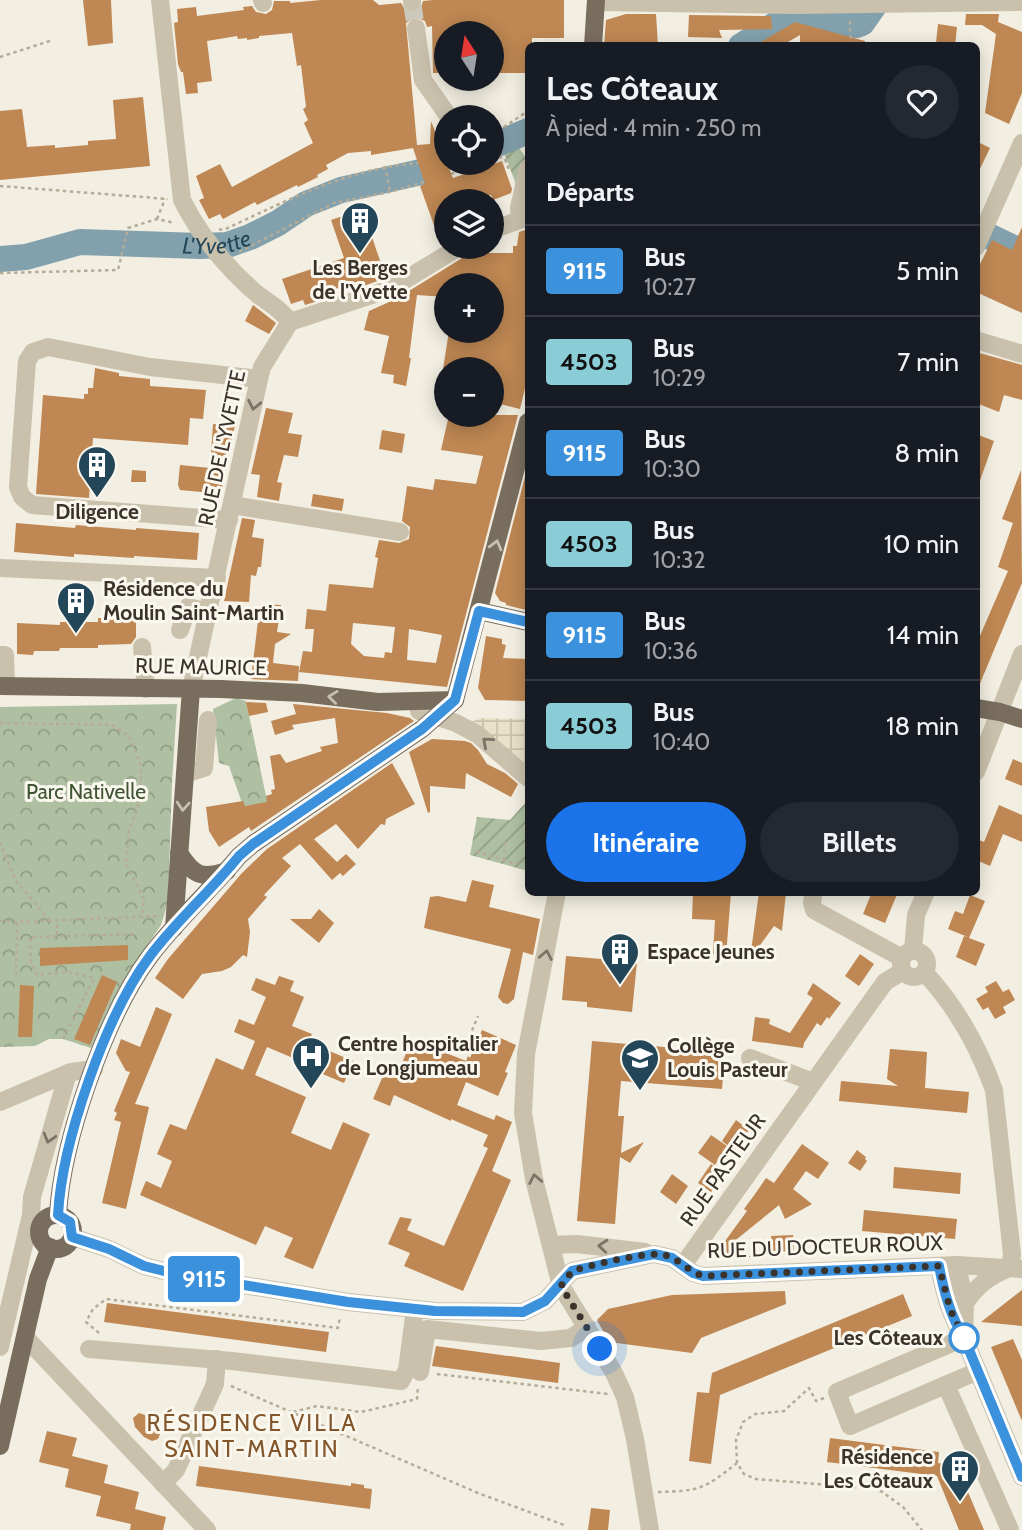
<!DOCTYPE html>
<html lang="fr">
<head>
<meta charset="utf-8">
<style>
  :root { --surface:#171b24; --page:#242831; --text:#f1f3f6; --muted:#9ea1a6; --line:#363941; --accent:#1a73e8 }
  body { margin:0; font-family:Cabin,sans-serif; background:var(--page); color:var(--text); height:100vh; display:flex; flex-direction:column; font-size:26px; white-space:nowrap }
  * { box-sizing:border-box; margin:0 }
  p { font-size:23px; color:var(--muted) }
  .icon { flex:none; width:38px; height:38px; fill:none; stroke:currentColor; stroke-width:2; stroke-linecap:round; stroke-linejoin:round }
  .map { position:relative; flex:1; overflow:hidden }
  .panel { position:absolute; left:525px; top:42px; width:455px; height:854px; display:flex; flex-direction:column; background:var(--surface); border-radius:10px; box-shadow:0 4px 18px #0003 }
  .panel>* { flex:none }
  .badge { padding:0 14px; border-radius:5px; font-size:24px; line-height:46px }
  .needle { width:46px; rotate:348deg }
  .fabs { position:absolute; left:434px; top:21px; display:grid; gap:14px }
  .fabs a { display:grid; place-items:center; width:70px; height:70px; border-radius:50%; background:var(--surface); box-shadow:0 4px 18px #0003; font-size:35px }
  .you { position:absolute; width:35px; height:35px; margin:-18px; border:5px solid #fff; border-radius:50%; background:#1a73e8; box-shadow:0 0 0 10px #1a73e833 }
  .map>.badge { position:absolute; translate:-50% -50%; box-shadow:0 0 0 4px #fff }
  h2 { padding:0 21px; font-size:26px; line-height:63px }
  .round { display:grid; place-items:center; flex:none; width:74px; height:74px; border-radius:37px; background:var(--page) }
  .head { display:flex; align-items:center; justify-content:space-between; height:119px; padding:0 21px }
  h1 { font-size:33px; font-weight:800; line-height:52px }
  .cta { display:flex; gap:14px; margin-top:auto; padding:14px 21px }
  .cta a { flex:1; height:80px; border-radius:42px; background:var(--accent); color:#fff; font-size:28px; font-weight:800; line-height:80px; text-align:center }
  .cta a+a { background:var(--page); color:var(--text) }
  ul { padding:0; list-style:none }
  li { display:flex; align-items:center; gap:21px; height:91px; padding:0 21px; border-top:2px solid var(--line) }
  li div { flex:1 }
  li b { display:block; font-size:26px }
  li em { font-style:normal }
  li .badge { min-width:77px; font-weight:700; text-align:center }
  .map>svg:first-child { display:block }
  .forest { fill:url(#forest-crowns) }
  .garden { fill:url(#garden-furrows) }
  .plaza { fill:url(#plaza-grid) }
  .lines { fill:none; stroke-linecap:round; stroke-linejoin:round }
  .river { stroke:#82a1ad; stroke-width:26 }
  .building { fill:#be8753; fill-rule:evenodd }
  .minor-tunnel { stroke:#cdc9bd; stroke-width:18; stroke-dasharray:18 9; stroke-linecap:butt }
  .path { stroke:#b5ac98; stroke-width:2.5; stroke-dasharray:3.5 3.5; stroke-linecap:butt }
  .minor { stroke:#cac1ad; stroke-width:18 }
  .major { stroke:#796e5e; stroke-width:18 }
  .oneway { stroke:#7a7366 }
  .oneway2 { stroke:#c6c0b4 }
  .line-casing { stroke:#fff; stroke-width:16 }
  .line { stroke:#3c91dc; stroke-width:10 }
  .walk { stroke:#39332b; stroke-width:7; stroke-dasharray:0 12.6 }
  .stop-dot { fill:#fff; stroke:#3c91dc; stroke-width:3.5 }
  .labels { text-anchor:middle; stroke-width:6; stroke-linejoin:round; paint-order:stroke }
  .poi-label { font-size:21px; font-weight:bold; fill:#39332b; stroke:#faf7ee; text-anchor:start }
  .street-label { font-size:21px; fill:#39332b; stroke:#faf7ee }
  .park-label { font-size:21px; fill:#3f5531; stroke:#faf7ee }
  .stop-label { font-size:21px; font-weight:bold; fill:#39332b; stroke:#faf7ee; text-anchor:end }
  .water-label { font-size:23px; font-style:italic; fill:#234758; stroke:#faf7ee }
  .neighbourhood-label { font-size:23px; letter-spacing:2px; fill:#82552a; stroke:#faf7ee }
</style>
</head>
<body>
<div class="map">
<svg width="1022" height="1530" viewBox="0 0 1022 1530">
  <defs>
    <pattern id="forest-crowns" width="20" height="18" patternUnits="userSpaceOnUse" patternTransform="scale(1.75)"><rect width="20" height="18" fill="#afc0a2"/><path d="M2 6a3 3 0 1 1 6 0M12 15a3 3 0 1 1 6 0" fill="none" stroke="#8f9d84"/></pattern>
    <pattern id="garden-furrows" width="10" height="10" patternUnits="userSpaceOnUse" patternTransform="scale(1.75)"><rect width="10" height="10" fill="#afc0a2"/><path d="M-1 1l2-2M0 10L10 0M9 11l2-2" fill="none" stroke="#8f9d84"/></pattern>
    <pattern id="plaza-grid" width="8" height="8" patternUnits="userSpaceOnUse" patternTransform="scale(1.75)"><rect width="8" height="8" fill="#e9e2c9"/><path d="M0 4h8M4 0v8" fill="none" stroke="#c9c2ad"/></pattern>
  </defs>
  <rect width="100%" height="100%" fill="#f2eee1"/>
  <!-- forest -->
  <g class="forest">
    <path d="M236,698L246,701L266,796L269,804L243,806L229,766L219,763L213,709Z"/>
    <path d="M177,704L172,783L168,902L161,925L130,971L91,1048L63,1039H49L35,1046L0,1047V707Z"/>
  </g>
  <!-- garden -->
  <g class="garden">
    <path d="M518,146L526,158L518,189L504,153Z"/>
    <path d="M528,800V871L470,855L477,817L510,820Z"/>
  </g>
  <!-- plaza -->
  <path class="plaza" d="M480,718L528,719V757L526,759L528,760V769L469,723Z"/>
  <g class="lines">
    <!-- river -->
    <g class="river">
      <path d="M741,46L778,23L793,19L857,25L862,23L878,0"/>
      <path d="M492,146L528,131"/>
      <path d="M976,230L1022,252"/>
      <path id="s1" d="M0,259L26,257L80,242L200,246L227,245L250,237L278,223L306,204L341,190L421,172"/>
    </g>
  </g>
  <!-- building -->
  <g class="building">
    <path d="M83,0H111L113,43L88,46Z"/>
    <path d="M321,0H373L379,5L401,3L406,11L411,13L421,8L423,1L433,0H564V38H532V46H528V73H493V32L465,31V33H446V73H433L432,26L427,27L425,21L415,17L406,23L417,145L430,144L431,121L453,178L502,161L512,189L511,193L493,200L491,195L472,201H446V241L441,245L420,186L425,184L413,148L371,155V151L348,153L326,165L328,169L317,175L318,177L298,187L297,185L257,205L255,202L223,219L220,214L209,219L199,200L204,198L196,176L220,164L232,187L313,143L304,123L308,120L303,109L306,107L301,65L297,66L292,33L259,36V38L247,40V38L238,39L237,36L207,41L212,81L197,83L198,93L186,94L183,72H181L178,64L174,23L178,22L177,9L196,7L197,16L244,10L243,7L252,6L256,12L266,14L272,10L274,1H290V3Z"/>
    <path d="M626,14H656L658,46H604L606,20Z"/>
    <path d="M966,14H999L998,22L1022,32V93L1009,124L985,113L996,34L982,25H965Z"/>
    <path d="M689,15L771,16L772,29L719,30L722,38L688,37Z"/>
    <path d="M795,22L865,41L864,46H800V35L781,46H754Z"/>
    <path d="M938,24L957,27L955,46L936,43Z"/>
    <path d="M143,97L150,166L0,180V111L22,109L27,147L55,145V148L88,145V141L116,139L113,100Z"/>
    <path d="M976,141L990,148L976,177Z"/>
    <path d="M357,211L360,222L364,221L366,229L369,228L376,249L383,269L377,271L380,280L361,287L359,281L324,293L325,296L317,298L318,301L305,305L303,300L291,304L282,279L344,258L331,220Z"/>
    <path d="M1022,227V313L976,292V272L992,240L1012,250Z"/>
    <path d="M528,229V376L520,409L492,402V369H443L449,331H492V285H446V297L417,295L409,358H411L406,386L393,383L394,375L381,373L389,336L364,330L369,311L396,299L480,247L488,253H513V246H517L519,232Z"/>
    <path d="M253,305L276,323L269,334L245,321Z"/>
    <path d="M976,352L1022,365V400L1004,395L999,412L976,403Z"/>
    <path d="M95,368L119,373V376L150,379V386L206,390L203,419L190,418L188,445L93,438L89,498L36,494L43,395L84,399V394H88V388H93Z"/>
    <path d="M266,408L293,413L288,433L302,435L298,457L284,455L277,482L282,483L279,501L257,497L260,475L251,474Z"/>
    <path d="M449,415H518L447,687L299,672L303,651L312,652L314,629H305L307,609L326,611L329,584L373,588L378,558L375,557L379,540L399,543L409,539L410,527L402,521L407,486L433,490L435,479L476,484L483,456L441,450ZM353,623L395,627L392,653L385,652L384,658L364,656L351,644ZM409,629L442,635L436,663L407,660Z"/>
    <path d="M213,424L235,426L231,442L227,441L221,500L211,499L212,493L180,490L178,485L180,465L210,468Z"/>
    <path d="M382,430L405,434L402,453L379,449Z"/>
    <path d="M976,434L994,441L978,486H976Z"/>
    <path d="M528,465V608L526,610L506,605V603L500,601L495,593Z"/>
    <path d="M132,470L146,471V482H131Z"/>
    <path d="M1021,470L1022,583L976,693V645L1008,571L998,567L1013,523L1002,519Z"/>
    <path d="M313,494L344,499L342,511L311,506Z"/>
    <path d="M242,518L255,520L252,537L264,539L261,567H258L256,576L251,575L249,602L224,601Z"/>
    <path d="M16,523L75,528L76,525L136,530V528L199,533L197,560L134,556V558L74,554V557L14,552Z"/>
    <path d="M260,604L281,605L277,632L291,634L275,644L273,663L299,666L298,681L251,679Z"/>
    <path d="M98,618H136V637L131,644L98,645V648H60L59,651H34L33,655L17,654V623L60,625V622H98Z"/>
    <path d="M486,636L502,639V644L506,645L503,658L528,659V701L485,700L478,688Z"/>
    <path d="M246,702L266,703L268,712L249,716Z"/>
    <path d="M293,704L387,713L410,718L414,721L251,831L249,827L219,847L209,831L206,807L243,801L245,806L267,802L266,796L272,794L271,790L275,789L270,756L280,754L286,763L322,751L320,747L338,743L335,718L292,725L294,729L275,735L271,721L296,714Z"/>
    <path d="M432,739L465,741L471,743L478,750L487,764L505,773L518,784L511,797L466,773L465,789L430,786V812L428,813L409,752Z"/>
    <path d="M1013,759L1022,763V786L1005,779Z"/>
    <path d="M392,763L415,804L386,819L385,825L381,824L358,849L336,824L314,839L337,862L346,854L356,864L343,876L340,873L332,880L300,844L282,858L291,866L264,895L267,897L248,919L250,932L247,957L243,955L231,967L222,971L202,974L183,999L155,978L168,959L242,873L267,849Z"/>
    <path d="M999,805L1022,815V842L1003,834L990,866L976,860V839L984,842Z"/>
    <path d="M472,880L494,885L489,907L540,919L533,955L523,952L514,999L508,1004L503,1003L498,997L511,949L424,928L430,897L438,896L466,902Z"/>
    <path d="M693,892H731L726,956L713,954L715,920L692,919Z"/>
    <path d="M759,892H786L782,931L774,926L750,959Z"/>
    <path d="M872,892H898L885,923L863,914Z"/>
    <path d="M970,895L985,901L969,938L985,944L976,966L956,957L964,936L968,937L948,929L955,911L963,914Z"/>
    <path d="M319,909L334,923L319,943L290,919H311Z"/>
    <path d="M128,945V960L40,966V948Z"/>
    <path d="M860,954L874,964L859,986L845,976Z"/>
    <path d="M566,956L637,962L632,1012L587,1007V1002L562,1000Z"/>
    <path d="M102,975L117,982L90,1045L74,1039Z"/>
    <path d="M279,976L294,981L290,991L304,997L292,1026L312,1034L308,1042L353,1061L344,1083L318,1072L319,1069L267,1047L255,1075L306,1097L291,1133L331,1150L343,1122L370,1134L313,1269L284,1257L293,1238L265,1226L256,1245L140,1195L146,1181L161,1188L172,1161L157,1154L170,1124L186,1130L216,1058L243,1070L255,1041L234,1032L239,1019L254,1025L266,997L251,990L256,978L275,985Z"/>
    <path d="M996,981L1003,992L1009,989L1015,1000L1003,1007L1006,1013L995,1019L988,1007L983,1010L976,999L988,992L985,987Z"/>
    <path d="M813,983L841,1003L829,1019L827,1017L821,1026L817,1023L804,1043L803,1048L752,1041L755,1017L770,1019L769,1024L790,1033L813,998L807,994Z"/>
    <path d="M20,985L34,986L32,1037H18Z"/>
    <path d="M156,1007L172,1014L135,1104L149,1107L126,1209L102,1203L121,1122L114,1120L117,1113L114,1111L130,1072L126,1071L116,1053L121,1039L140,1047Z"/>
    <path d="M482,1030L516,1045L505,1072L508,1073L498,1096L466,1082L457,1105L494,1120L496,1115L512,1122L492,1171L511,1180L463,1291L404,1266L410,1253L388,1244L400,1217L412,1219L407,1230L444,1246L488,1148L483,1146L488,1135L451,1119V1121L394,1095L390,1106L373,1099L386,1069L398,1073L407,1051L411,1053L416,1041L466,1061L468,1056L470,1058Z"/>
    <path d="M592,1041L725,1052L722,1089L621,1081L618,1116H624L621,1153L644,1142L630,1163L620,1157L615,1224L577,1221Z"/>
    <path d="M890,1049L927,1052L925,1088L969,1092L967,1113L839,1101L841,1081L898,1086L887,1079Z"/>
    <path d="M736,1120L749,1130L734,1151L722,1141Z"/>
    <path d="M711,1135L727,1146L715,1165L698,1153Z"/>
    <path d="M802,1144L829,1163L818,1179L806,1171L793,1189L812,1204L785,1219L779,1205L732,1243L751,1257L712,1259L747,1211L744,1209L755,1194L766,1178L774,1183Z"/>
    <path d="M857,1150L866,1157L865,1159L867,1161L860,1171L848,1163Z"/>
    <path d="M711,1164L724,1173L711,1192L698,1183Z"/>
    <path d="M894,1167L961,1173L960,1194L893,1188Z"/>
    <path d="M672,1174L688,1186L676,1204L660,1192Z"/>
    <path d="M864,1210L957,1219L955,1239L862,1231Z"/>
    <path d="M793,1235L794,1251L772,1252L771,1236Z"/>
    <path d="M1022,1290V1326L981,1322Z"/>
    <path d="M785,1291L786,1304L701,1338L692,1353L609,1342L597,1320L608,1309L672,1295Z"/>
    <path d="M903,1294L912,1316L720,1395L711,1464L689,1461L697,1392L709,1393L712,1373Z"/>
    <path d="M107,1303L329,1332L326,1352L104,1322Z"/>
    <path d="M1013,1339L1022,1360V1421L991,1347Z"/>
    <path d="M436,1346L560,1363L558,1383L432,1366Z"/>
    <path d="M139,1413L145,1415L150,1425L159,1429L160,1434L158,1439L152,1441L144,1437L135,1427L133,1418Z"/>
    <path d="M47,1431L77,1438L72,1456L108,1465L104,1483L139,1492L135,1509L166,1517L163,1530H130L131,1524L96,1516L101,1496L65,1487L69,1469L39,1462Z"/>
    <path d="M830,1438L939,1452L938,1463L957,1466L984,1530H959L937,1476L827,1462Z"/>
    <path d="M199,1466L351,1486V1483L364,1485V1488L372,1489L370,1509L196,1486Z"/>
    <path d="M591,1508L610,1510L608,1530H588Z"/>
  </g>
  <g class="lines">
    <!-- minor-tunnel -->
    <path class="minor-tunnel" d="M412,2L416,28"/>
    <!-- path -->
    <g class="path">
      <path d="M850,21V35L853,44"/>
      <path d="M0,57L53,40"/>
      <path d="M492,135L528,111"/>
      <path d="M444,156L446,155"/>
      <path d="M492,160L500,157L505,159L510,172"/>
      <path d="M385,166L390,192"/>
      <path d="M451,174L485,163"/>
      <path d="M0,186L168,199"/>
      <path d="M157,219L165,199"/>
      <path d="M219,229L223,230C289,200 345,169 418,163"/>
      <path d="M239,252L334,203L390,192L424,182"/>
      <path d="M0,273L118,270L128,228L157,219L175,223"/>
      <path d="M0,723L112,725L129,736L141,765V798L129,831L126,864L144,899L142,918"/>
      <path d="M0,842L16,881L50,921"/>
      <path d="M476,851L515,864L528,860"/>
      <path d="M504,860L505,840"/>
      <path d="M0,921L17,922"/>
      <path d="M57,935V921"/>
      <path d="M16,975L17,922L159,916"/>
      <path d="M63,1039L94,978L68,972L37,975L31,963L30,937L138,934"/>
      <path d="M464,1050L478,1016"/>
      <path d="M99,1333L86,1322L93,1309L106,1299L338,1328L340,1317"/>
      <path d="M437,1374L608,1394"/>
      <path d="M231,1386L478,1493L564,1525"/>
      <path d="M824,1398L816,1401L809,1388L784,1411L755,1414L743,1422L736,1440L737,1463L744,1474L756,1479L878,1489L903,1507L922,1530"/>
      <path d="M293,1412L317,1406L361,1412L417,1399L418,1386"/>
      <path d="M658,1492C700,1491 704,1489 737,1463"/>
    </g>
    <!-- minor -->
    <g class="minor">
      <path d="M160,0L182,200C200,236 227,268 257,294C269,303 281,309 290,322"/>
      <path d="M262,0L263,3"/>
      <path d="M412,0V2"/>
      <path d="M596,2L795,5L1022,2"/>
      <path d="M416,28L423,80L449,117"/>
      <path d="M520,218L519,208L528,168"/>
      <path d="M492,230L528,217"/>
      <path d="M976,247L1022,143"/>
      <path d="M976,340L1022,354"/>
      <path d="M232,505L400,532"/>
      <path d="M229,520L32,505L22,497L18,487L27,361L33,352L48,347L150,367L259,379"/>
      <path d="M0,568L217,578"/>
      <path d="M180,630L188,607L209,612"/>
      <path d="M142,647L146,689"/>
      <path d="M0,655H5L6,686"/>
      <path d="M191,689L259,379L262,367L290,322L390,289L459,247"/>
      <path d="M419,711L456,723L477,734L528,778"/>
      <path d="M976,772L1022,654"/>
      <path d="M185,774L204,768L208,720"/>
      <path d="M557,892L526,1054L523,1113L534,1179L561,1286L613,1371L625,1397L635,1439L650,1530"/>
      <path d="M814,892L812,902L814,910L902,958"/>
      <path d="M913,950L916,915L926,892"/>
      <circle cx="914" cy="964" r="13"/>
      <path d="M924,972C955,1005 979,1048 994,1090L1012,1254L1010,1268"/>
      <path d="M750,1058L813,1082"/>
      <path d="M0,1102L71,1072L94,1069"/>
      <path d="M72,1237L109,1249L144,1266L176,1274L348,1302L435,1311L523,1312L545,1301L572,1271L654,1254L672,1258L693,1273L703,1276L957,1265L1022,1269"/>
      <path d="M551,1245L577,1244L645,1252"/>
      <path d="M683,1265L885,982L903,971"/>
      <path d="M957,1265L965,1303L964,1338"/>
      <path d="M939,1266C944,1292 950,1315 964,1338L1022,1477"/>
      <path d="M965,1303C977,1286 988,1277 1007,1269"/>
      <path d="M25,1337L207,1530"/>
      <path d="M964,1338L837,1392L850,1426L978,1371"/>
      <path d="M0,1347L31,1215L32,1197L68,1073"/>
      <path d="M89,1349L232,1361L401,1381L407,1370L415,1309"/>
      <path d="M420,1372L427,1329L541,1341L571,1338L587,1327"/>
      <path d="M946,1385L1010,1530"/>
      <path d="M163,1484L176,1470L215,1384L217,1359"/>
    </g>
    <!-- major -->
    <g class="major">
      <path d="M593,46L596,0"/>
      <path d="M479,611L528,622"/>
      <path d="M0,686L221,689L302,693L378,702L455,700"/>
      <path d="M976,708L1000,712L1022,719"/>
      <path d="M179,853C194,876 201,879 227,871"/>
      <path d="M174,928L191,689"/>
      <path d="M58,1215C62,1141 106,1015 150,956C177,920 211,890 239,856L253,844L422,729L455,700L528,422"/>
      <circle cx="56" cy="1232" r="17"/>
      <path d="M0,1446L38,1279L50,1247"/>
    </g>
  </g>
  <!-- one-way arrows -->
  <defs><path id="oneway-chevron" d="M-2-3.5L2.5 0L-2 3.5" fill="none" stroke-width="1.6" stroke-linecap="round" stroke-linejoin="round" transform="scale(1.75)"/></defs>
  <g class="oneway">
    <use href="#oneway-chevron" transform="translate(254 405) rotate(102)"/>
    <use href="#oneway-chevron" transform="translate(487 742) rotate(-139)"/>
    <use href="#oneway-chevron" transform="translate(546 955) rotate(-79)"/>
    <use href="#oneway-chevron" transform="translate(49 1138) rotate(106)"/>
    <use href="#oneway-chevron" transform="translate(535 1179) rotate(-101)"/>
    <use href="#oneway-chevron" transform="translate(603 1246) rotate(-175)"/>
  </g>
  <g class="oneway2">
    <use href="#oneway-chevron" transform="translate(496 545) rotate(-75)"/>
    <use href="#oneway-chevron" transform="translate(333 697) rotate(-173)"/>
    <use href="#oneway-chevron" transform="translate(183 806) rotate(94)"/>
  </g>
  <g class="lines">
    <defs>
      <path id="line" d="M528,622L479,611L455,700L422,729L253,844L239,856C211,891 177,920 150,956C106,1015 62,1141 58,1215L70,1222L72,1237L109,1249L144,1266L176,1274L348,1302L435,1311L523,1312L545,1301L572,1271L654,1254L672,1258L693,1273L703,1276L939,1266C944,1292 950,1315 964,1338L1022,1477"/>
    </defs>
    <!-- line casing -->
    <use href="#line" class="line-casing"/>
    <!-- line -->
    <use href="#line" class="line"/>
    <!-- walk -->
    <path class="walk" d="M600,1349L561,1286L572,1271C590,1265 649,1251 665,1255C679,1259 689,1272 703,1276L939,1266L950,1309L964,1338"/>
  </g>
  <!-- icons -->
  <defs>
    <symbol id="building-pin" viewBox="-11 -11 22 30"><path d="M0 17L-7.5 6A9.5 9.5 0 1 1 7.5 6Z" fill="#234758" stroke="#faf7ee"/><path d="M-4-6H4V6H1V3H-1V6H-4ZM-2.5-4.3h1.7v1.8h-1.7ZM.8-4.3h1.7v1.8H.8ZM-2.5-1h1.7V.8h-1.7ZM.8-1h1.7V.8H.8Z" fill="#fff"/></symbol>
    <symbol id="hospital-pin" viewBox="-11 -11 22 30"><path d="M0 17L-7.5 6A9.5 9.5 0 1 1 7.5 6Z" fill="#234758" stroke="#faf7ee"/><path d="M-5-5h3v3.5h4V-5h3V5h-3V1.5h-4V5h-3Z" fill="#fff"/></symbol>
    <symbol id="school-pin" viewBox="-11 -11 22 30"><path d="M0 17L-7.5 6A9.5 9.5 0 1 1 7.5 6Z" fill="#234758" stroke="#faf7ee"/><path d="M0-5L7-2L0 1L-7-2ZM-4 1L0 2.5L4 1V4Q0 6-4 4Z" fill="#fff"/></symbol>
  </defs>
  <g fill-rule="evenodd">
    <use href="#building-pin" x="338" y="199" width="44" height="60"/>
    <use href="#building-pin" x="75" y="443" width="44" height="60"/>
    <use href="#building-pin" x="54" y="579" width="44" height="60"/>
    <use href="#building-pin" x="598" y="930" width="44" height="60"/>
    <use href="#hospital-pin" x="289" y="1034" width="44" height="60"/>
    <use href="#school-pin" x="618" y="1036" width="44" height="60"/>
    <use href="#building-pin" x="938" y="1447" width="44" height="60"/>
  </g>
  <!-- markers -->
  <circle class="stop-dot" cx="964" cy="1338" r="14"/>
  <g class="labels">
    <!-- poi labels -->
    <g class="poi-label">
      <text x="360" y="275" text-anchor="middle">Les Berges<tspan x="360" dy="24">de l'Yvette</tspan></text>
      <text x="97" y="519" text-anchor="middle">Diligence</text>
      <text x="103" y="596">Résidence du<tspan x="103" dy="24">Moulin Saint-Martin</tspan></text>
      <text x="647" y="959">Espace Jeunes</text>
      <text x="338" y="1051">Centre hospitalier<tspan x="338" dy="24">de Longjumeau</tspan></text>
      <text x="667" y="1053">Collège<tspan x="667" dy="24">Louis Pasteur</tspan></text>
      <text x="933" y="1464" text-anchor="end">Résidence<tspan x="933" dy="24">Les Côteaux</tspan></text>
    </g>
    <!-- street labels -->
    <g class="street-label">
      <text transform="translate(222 448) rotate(-78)" y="7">RUE DE L'YVETTE</text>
      <text transform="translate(201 667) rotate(1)" y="7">RUE MAURICE</text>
      <text transform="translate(723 1170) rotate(-55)" y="7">RUE PASTEUR</text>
      <text transform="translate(825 1247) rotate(-2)" y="7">RUE DU DOCTEUR ROUX</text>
    </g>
    <!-- park labels -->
    <g class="park-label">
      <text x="86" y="799">Parc Nativelle</text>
    </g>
    <!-- stop labels -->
    <g class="stop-label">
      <text x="943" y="1345">Les Côteaux</text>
    </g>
    <!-- water labels -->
    <g class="water-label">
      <text dy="8" stroke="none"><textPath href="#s1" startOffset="219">L'Yvette</textPath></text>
    </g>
    <!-- neighbourhood labels -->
    <g class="neighbourhood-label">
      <text x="252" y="1431">RÉSIDENCE VILLA<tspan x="252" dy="26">SAINT-MARTIN</tspan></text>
    </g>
  </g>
</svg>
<div class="fabs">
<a><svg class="needle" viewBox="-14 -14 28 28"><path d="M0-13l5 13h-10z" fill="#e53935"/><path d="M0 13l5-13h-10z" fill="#9ea1a6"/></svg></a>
<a><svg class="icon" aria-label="locate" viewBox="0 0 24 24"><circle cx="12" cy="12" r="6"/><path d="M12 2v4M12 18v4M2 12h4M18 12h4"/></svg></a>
<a><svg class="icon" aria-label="layers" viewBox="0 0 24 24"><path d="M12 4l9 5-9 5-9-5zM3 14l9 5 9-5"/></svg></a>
<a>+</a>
<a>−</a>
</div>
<div class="you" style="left:600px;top:1349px"></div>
<b class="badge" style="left:204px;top:1279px;background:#3c91dc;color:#fff">9115</b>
<section class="panel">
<div class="head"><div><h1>Les Côteaux</h1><p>À pied · 4 min · 250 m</p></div><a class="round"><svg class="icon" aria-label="heart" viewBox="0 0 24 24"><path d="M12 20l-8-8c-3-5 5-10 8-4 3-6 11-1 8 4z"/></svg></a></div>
<h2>Départs</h2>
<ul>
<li><span class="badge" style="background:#3c91dc;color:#fff">9115</span><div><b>Bus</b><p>10:27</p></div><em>5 min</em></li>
<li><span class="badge" style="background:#8bcdd7;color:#111">4503</span><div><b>Bus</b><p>10:29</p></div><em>7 min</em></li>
<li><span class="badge" style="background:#3c91dc;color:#fff">9115</span><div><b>Bus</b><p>10:30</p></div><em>8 min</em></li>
<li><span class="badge" style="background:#8bcdd7;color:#111">4503</span><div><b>Bus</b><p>10:32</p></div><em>10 min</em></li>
<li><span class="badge" style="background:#3c91dc;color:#fff">9115</span><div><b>Bus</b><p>10:36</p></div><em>14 min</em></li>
<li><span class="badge" style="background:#8bcdd7;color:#111">4503</span><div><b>Bus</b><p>10:40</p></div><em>18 min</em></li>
</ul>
<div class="cta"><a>Itinéraire</a><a>Billets</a></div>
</section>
</div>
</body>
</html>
